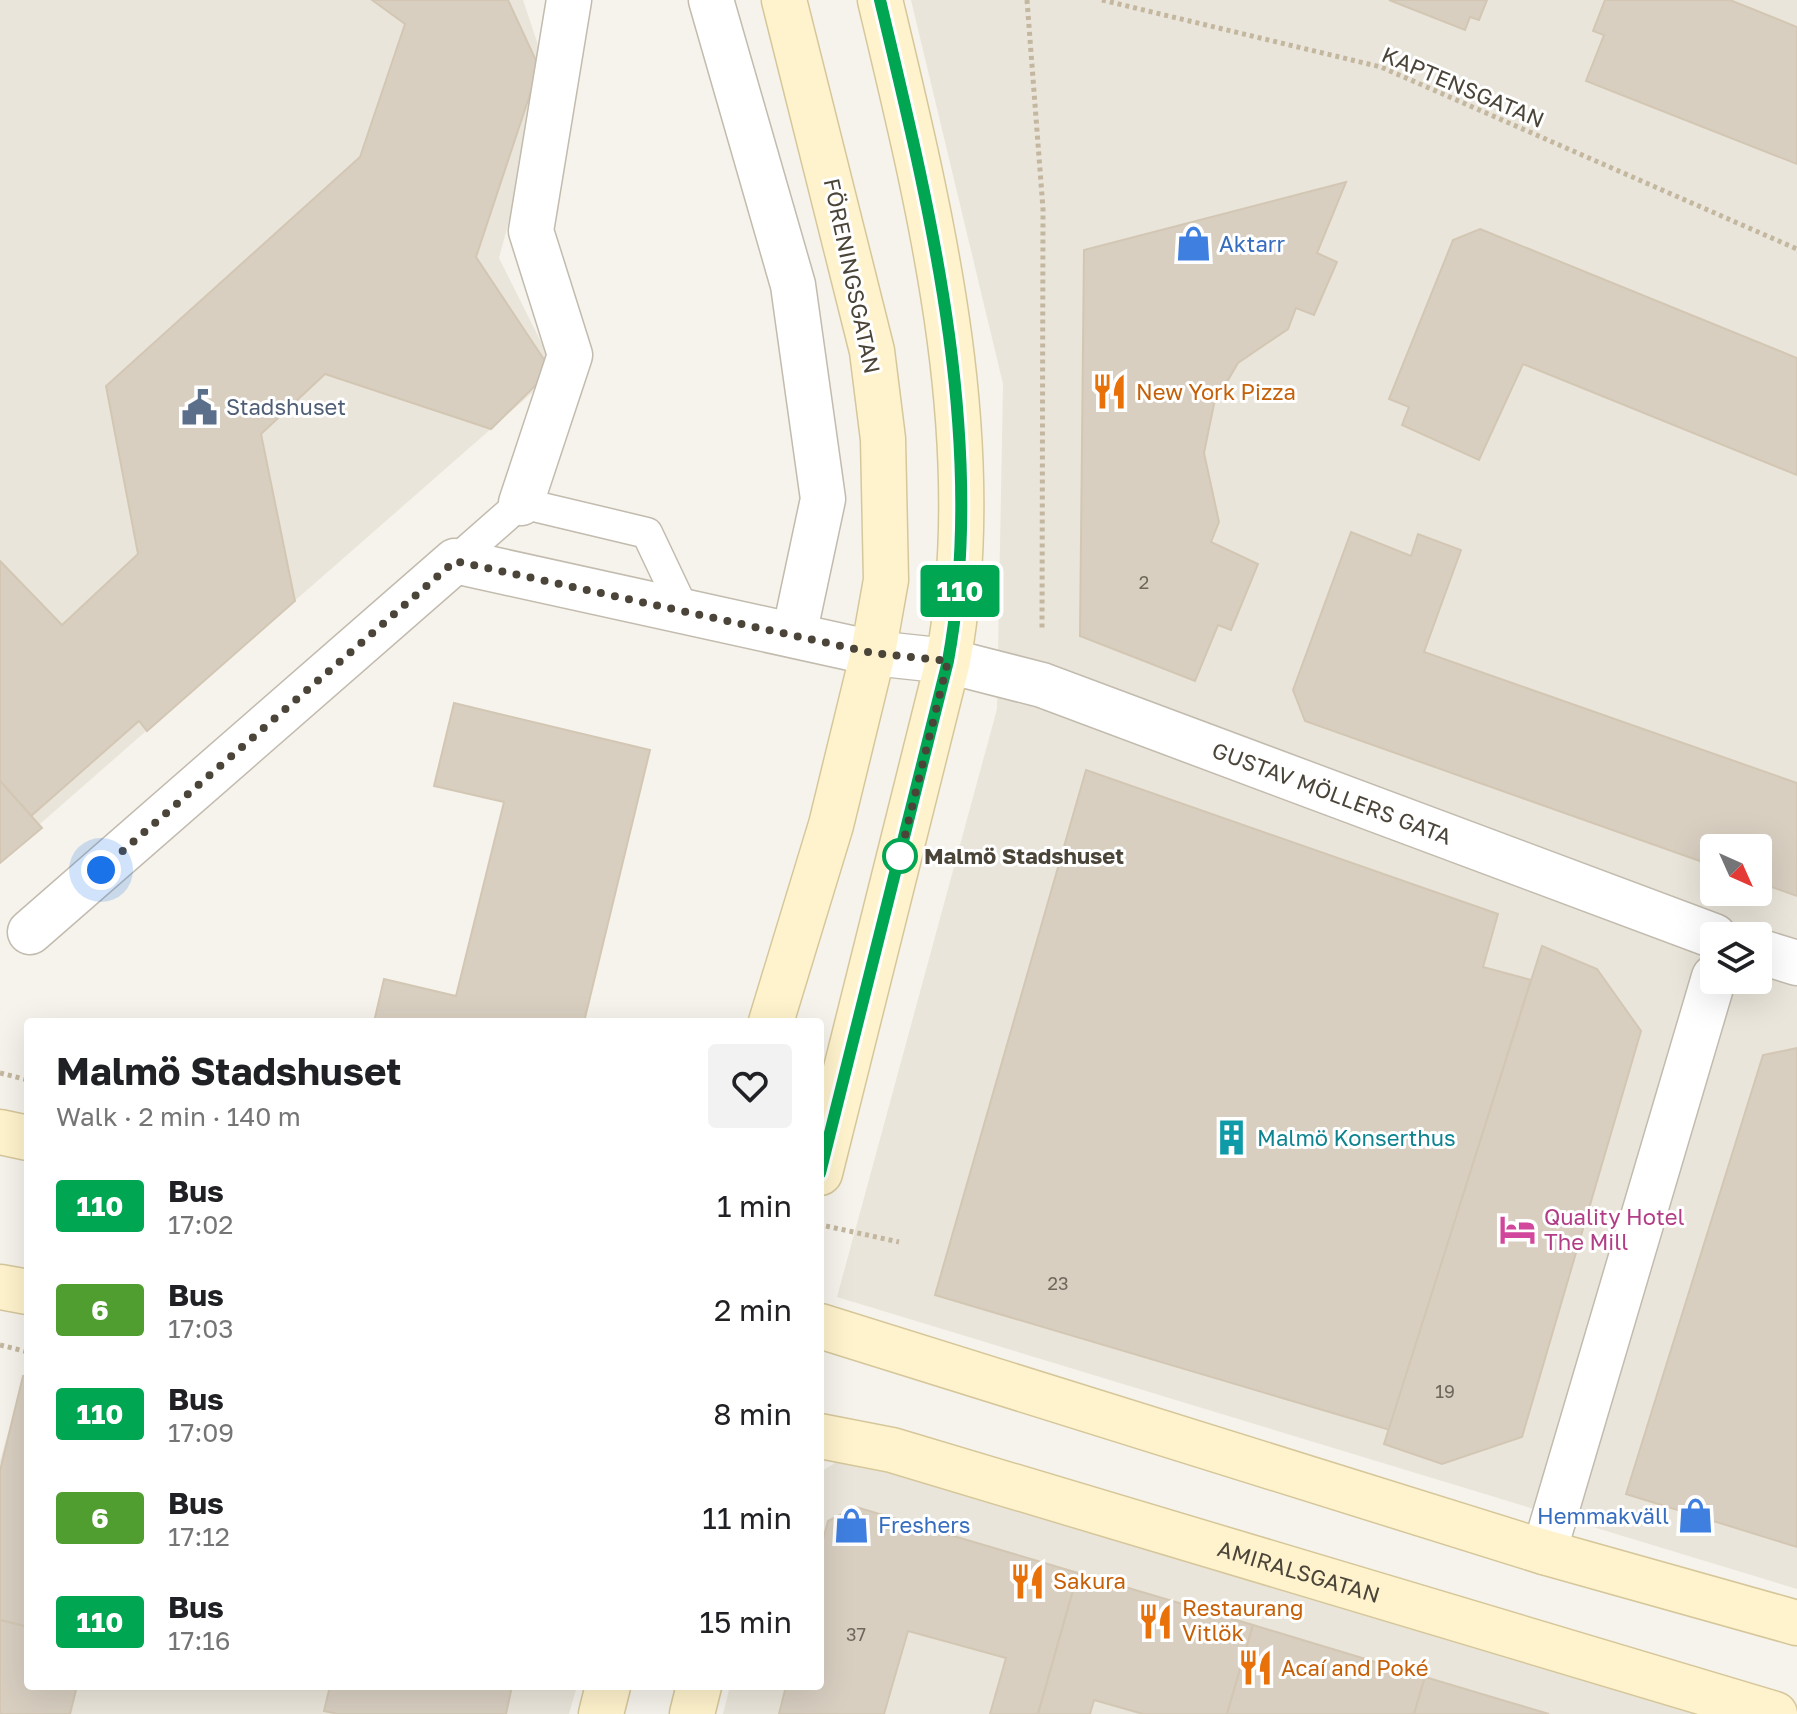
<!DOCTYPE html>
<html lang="en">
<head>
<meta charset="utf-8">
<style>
  :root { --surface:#fff; --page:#f2f2f2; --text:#202124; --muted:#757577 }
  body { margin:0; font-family:"Golos Text",sans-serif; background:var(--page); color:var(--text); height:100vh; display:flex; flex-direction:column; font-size:30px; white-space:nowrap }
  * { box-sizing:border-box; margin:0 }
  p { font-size:26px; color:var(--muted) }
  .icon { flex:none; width:44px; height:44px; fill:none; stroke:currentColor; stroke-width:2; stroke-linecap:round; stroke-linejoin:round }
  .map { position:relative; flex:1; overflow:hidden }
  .details { position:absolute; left:24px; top:1018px; width:800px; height:672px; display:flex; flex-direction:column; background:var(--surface); border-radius:8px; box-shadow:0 8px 32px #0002 }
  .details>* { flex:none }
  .badge { padding:0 16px; border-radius:6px; font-size:28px; line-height:52px }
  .needle { width:52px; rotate:135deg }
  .tools { position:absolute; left:1700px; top:834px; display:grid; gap:16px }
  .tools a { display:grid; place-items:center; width:72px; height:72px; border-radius:8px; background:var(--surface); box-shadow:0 8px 32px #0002; font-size:40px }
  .you { position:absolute; width:40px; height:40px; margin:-20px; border:6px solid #fff; border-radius:50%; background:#1a73e8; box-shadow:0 0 0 12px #1a73e833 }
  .map>.badge { position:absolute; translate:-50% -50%; box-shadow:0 0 0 4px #fff }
  .round { display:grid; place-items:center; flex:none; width:84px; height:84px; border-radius:8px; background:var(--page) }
  .overview { display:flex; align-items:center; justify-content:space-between; height:136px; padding:0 32px }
  h1 { font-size:38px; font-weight:700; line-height:60px }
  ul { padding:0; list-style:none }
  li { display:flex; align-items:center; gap:24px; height:104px; padding:0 32px }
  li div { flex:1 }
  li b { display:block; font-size:30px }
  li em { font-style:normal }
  li .badge { min-width:88px; font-weight:700; text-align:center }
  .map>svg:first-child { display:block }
  .residential { fill:#eae5da; fill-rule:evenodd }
  .building { fill:#d8cfc1; stroke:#d3c7b4; stroke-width:2 }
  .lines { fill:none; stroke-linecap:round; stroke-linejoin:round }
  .lane-casing { stroke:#c2bbae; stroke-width:33 }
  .street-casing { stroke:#c2bbae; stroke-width:47 }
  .secondary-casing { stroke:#d6c79b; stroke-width:47 }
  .path { stroke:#c4b79f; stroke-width:5; stroke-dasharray:4 4; stroke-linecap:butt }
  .lane { stroke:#fff; stroke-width:30 }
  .street { stroke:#fff; stroke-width:44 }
  .secondary { stroke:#fff3cd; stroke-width:44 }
  .line-casing { stroke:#fff; stroke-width:18 }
  .line { stroke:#00a651; stroke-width:12 }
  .walk { stroke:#4b4439; stroke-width:8; stroke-dasharray:0 14.4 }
  .stop-dot { fill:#fff; stroke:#00a651; stroke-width:4 }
  .labels { text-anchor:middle; stroke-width:6; stroke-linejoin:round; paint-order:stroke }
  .number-label { font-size:18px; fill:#6e675b }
  .street-label { font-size:22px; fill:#4b4439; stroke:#fff }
  .shop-label { font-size:22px; fill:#366cbe; stroke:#fff; text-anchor:start }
  .food-label { font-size:22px; fill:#c56008; stroke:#fff; text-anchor:start }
  .service-label { font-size:22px; fill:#4e5e75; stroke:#fff; text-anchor:start }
  .stop-label { font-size:22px; font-weight:bold; fill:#4b4439; stroke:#fff; text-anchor:start }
  .culture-label { font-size:22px; fill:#0d838f; stroke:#fff; text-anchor:start }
  .hotel-label { font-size:22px; fill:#b23c85; stroke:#fff; text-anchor:start }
</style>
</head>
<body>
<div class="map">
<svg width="1797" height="1714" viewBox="0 0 1797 1714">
  <rect width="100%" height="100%" fill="#f6f3ec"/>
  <!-- residential -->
  <g class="residential">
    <path d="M0,0H523L548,75L499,258L556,372L0,859Z"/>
    <path d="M911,0H1797V1589L837,1297L997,709L1003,384ZM1714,848H1758V892H1714ZM1714,936H1758V980H1714Z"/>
    <path d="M16,1404L28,1686H577L569,1714H0V1461Z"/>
    <path d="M852,1453L1704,1714H723L730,1686H820V1472Z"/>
  </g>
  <!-- building -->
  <g class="building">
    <path d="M372,0H508L539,67L476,257L551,370L491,429L325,374L261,434L295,601L147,731L139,721L31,816L0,781V561L62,625L138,554L106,386L360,157L405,24Z"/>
    <path d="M1389,0H1487L1479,20L1470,17L1465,30Z"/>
    <path d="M1605,0H1730L1797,27V164L1586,81L1604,35L1593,31Z"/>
    <path d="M1346,182L1317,253L1337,262L1314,315L1296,308L1288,329L1238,363L1214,404L1204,453L1219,522L1211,542L1258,564L1231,630L1218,625L1195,681L1080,636L1084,250Z"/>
    <path d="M1480,229L1797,358V475L1523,364L1479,460L1402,425L1409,407L1389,399L1453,240Z"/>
    <path d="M1351,532L1411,556L1418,534L1461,550L1424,652L1797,783V896L1758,882V848H1714V866L1305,721L1293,690Z"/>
    <path d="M454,703L650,750L584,1022H374L384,979L456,996L504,802L434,786Z"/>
    <path d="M1086,770L1498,914L1483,967L1531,980L1390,1430L935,1295Z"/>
    <path d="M0,781L42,828L0,863Z"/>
    <path d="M1542,946L1597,969L1641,1031L1522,1437L1442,1464L1384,1444Z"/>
    <path d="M1797,1048V1547L1626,1494L1763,1055Z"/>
    <path d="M23,1376L28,1377V1627L0,1620V1471Z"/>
    <path d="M856,1507L1078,1573L1038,1714H990L1006,1658L908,1631L884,1714H779L786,1686H820V1551L828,1521Z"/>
    <path d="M1078,1573L1253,1625L1227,1714H1143L1094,1700L1090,1714H1038Z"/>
    <path d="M0,1620L28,1627V1686H77L70,1714H0Z"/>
    <path d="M1253,1625L1425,1677L1414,1714H1227Z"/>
    <path d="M1425,1677L1512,1703L1549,1714H1414Z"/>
    <path d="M330,1686H512L506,1714H338L324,1711Z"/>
  </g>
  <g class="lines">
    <defs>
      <path id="lane" d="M455,561L521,503L647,533L684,611"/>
      <g id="street">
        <path d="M711,0L793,285L823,499L794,635"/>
        <path d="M521,503L570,355L531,231L569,0"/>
        <path id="s1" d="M30,932L455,561L873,653L948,661L1042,685L1714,936"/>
        <path d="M1758,951L1797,963"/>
        <path d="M1544,1552L1714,977"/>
      </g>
      <g id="secondary">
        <path d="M771,1022L831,825L873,653L886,580L883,439L872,351L784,0"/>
        <path d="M0,1132L28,1138"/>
        <path d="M820,1173L948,661C988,442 931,213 880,0"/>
        <path d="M0,1287L28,1292"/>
        <path d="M820,1326L1544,1552L1797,1623"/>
        <path id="s2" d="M820,1436L892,1450L1775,1714"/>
        <path d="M601,1714L608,1686"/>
        <path d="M692,1714L699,1686"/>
      </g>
    </defs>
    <!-- lane casing -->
    <use href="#lane" class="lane-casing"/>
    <!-- street casing -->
    <use href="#street" class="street-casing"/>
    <!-- secondary casing -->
    <use href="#secondary" class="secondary-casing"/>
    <!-- path -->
    <g class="path">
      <path d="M1027,0L1043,209L1042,630"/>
      <path d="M1102,0L1381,67L1797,249"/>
      <path d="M0,1073L28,1080"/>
      <path d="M826,1226L899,1242"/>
      <path d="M0,1345L28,1352"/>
    </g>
    <!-- lane -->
    <use href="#lane" class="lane"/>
    <!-- street -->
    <use href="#street" class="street"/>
    <!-- secondary -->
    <use href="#secondary" class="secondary"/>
  </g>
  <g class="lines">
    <defs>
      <path id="line" d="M820,1173L948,661C988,443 931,213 880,0"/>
    </defs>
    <!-- line casing -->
    <use href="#line" class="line-casing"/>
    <!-- line -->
    <use href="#line" class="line"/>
    <!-- walk -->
    <path class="walk" d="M101,870L455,561L873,653L948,661L900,856"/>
  </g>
  <!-- icons -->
  <defs>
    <symbol id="shop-bare" viewBox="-9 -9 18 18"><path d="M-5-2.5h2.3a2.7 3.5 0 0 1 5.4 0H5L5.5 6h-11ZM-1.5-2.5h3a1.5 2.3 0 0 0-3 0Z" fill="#3f7fe0" stroke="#fff" stroke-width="2.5" paint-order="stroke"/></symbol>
    <symbol id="restaurant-bare" viewBox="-9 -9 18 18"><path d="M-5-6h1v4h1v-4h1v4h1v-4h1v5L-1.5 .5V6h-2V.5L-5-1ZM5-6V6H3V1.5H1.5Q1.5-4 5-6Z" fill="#e8710a" stroke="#fff" stroke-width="2.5" paint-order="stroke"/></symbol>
    <symbol id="civic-bare" viewBox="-9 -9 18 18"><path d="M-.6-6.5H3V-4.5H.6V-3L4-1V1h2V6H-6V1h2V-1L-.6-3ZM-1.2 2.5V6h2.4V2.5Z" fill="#5c6f8a" stroke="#fff" stroke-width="2.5" paint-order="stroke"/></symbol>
    <symbol id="building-bare" viewBox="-9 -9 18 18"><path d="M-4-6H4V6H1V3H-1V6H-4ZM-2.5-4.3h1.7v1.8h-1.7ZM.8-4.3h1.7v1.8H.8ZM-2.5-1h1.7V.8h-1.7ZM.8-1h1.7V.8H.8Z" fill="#0f9aa8" stroke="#fff" stroke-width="2.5" paint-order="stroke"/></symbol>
    <symbol id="hotel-bare" viewBox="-9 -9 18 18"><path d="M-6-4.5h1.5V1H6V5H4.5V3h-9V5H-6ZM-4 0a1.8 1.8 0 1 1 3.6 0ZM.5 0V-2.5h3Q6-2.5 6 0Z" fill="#d1479c" stroke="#fff" stroke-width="2.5" paint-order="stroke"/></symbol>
  </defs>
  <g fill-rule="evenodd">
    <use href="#shop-bare" x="1168" y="218" width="51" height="51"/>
    <use href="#restaurant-bare" x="1084" y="366" width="51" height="51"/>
    <use href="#civic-bare" x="174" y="382" width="51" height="51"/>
    <use href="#building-bare" x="1206" y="1112" width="51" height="51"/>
    <use href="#hotel-bare" x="1492" y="1204" width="51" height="51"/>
    <use href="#shop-bare" x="1670" y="1490" width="51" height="51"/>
    <use href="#shop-bare" x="826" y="1500" width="51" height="51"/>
    <use href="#restaurant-bare" x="1002" y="1556" width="51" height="51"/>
    <use href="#restaurant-bare" x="1130" y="1596" width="51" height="51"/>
    <use href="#restaurant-bare" x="1230" y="1642" width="51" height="51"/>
  </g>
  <!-- markers -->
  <circle class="stop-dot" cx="900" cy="856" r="16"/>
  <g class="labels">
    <!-- number labels -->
    <g class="number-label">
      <text x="1144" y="589">2</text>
      <text x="1058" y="1290">23</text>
      <text x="1445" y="1398">19</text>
      <text x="856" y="1641">37</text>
    </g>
    <!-- street labels -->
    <g class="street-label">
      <text transform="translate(1463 87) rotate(23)" y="8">KAPTENSGATAN</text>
      <text transform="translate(852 276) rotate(78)" y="8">FÖRENINGSGATAN</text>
      <text dy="8" stroke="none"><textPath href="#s1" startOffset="1474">GUSTAV MÖLLERS GATA</textPath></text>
      <text dy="8" stroke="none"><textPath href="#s2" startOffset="498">AMIRALSGATAN</textPath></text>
    </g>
    <!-- shop labels -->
    <g class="shop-label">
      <text x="1219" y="252">Aktarr</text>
      <text x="1669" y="1524" text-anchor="end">Hemmakväll</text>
      <text x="878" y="1533">Freshers</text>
    </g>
    <!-- food labels -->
    <g class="food-label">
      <text x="1136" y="400">New York Pizza</text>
      <text x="1053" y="1589">Sakura</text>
      <text x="1182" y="1616">Restaurang<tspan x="1182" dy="25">Vitlök</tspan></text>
      <text x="1281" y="1676">Acaí and Poké</text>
    </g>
    <!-- service labels -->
    <g class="service-label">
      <text x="226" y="415">Stadshuset</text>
    </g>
    <!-- stop labels -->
    <g class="stop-label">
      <text x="924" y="864">Malmö Stadshuset</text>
    </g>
    <!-- culture labels -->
    <g class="culture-label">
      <text x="1257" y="1146">Malmö Konserthus</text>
    </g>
    <!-- hotel labels -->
    <g class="hotel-label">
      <text x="1544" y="1225">Quality Hotel<tspan x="1544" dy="25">The Mill</tspan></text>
    </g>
  </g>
</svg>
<div class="tools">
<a><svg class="needle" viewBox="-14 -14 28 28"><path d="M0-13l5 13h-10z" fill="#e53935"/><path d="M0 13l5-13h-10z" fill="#757577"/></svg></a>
<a><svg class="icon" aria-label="layers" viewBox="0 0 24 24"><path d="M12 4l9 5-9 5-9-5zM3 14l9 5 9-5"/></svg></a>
</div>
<div class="you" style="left:101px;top:870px"></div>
<b class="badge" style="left:960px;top:591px;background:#00a651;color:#fff">110</b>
<section class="details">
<div class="overview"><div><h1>Malmö Stadshuset</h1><p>Walk · 2 min · 140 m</p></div><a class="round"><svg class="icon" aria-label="heart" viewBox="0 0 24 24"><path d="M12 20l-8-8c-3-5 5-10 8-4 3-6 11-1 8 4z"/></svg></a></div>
<ul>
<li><span class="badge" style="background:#00a651;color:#fff">110</span><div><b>Bus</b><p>17:02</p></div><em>1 min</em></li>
<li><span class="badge" style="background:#509e2f;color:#fff">6</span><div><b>Bus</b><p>17:03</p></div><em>2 min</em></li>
<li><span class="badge" style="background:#00a651;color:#fff">110</span><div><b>Bus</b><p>17:09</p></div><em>8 min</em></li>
<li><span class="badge" style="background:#509e2f;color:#fff">6</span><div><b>Bus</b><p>17:12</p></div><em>11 min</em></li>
<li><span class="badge" style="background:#00a651;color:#fff">110</span><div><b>Bus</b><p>17:16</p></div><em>15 min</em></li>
</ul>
</section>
</div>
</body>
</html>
